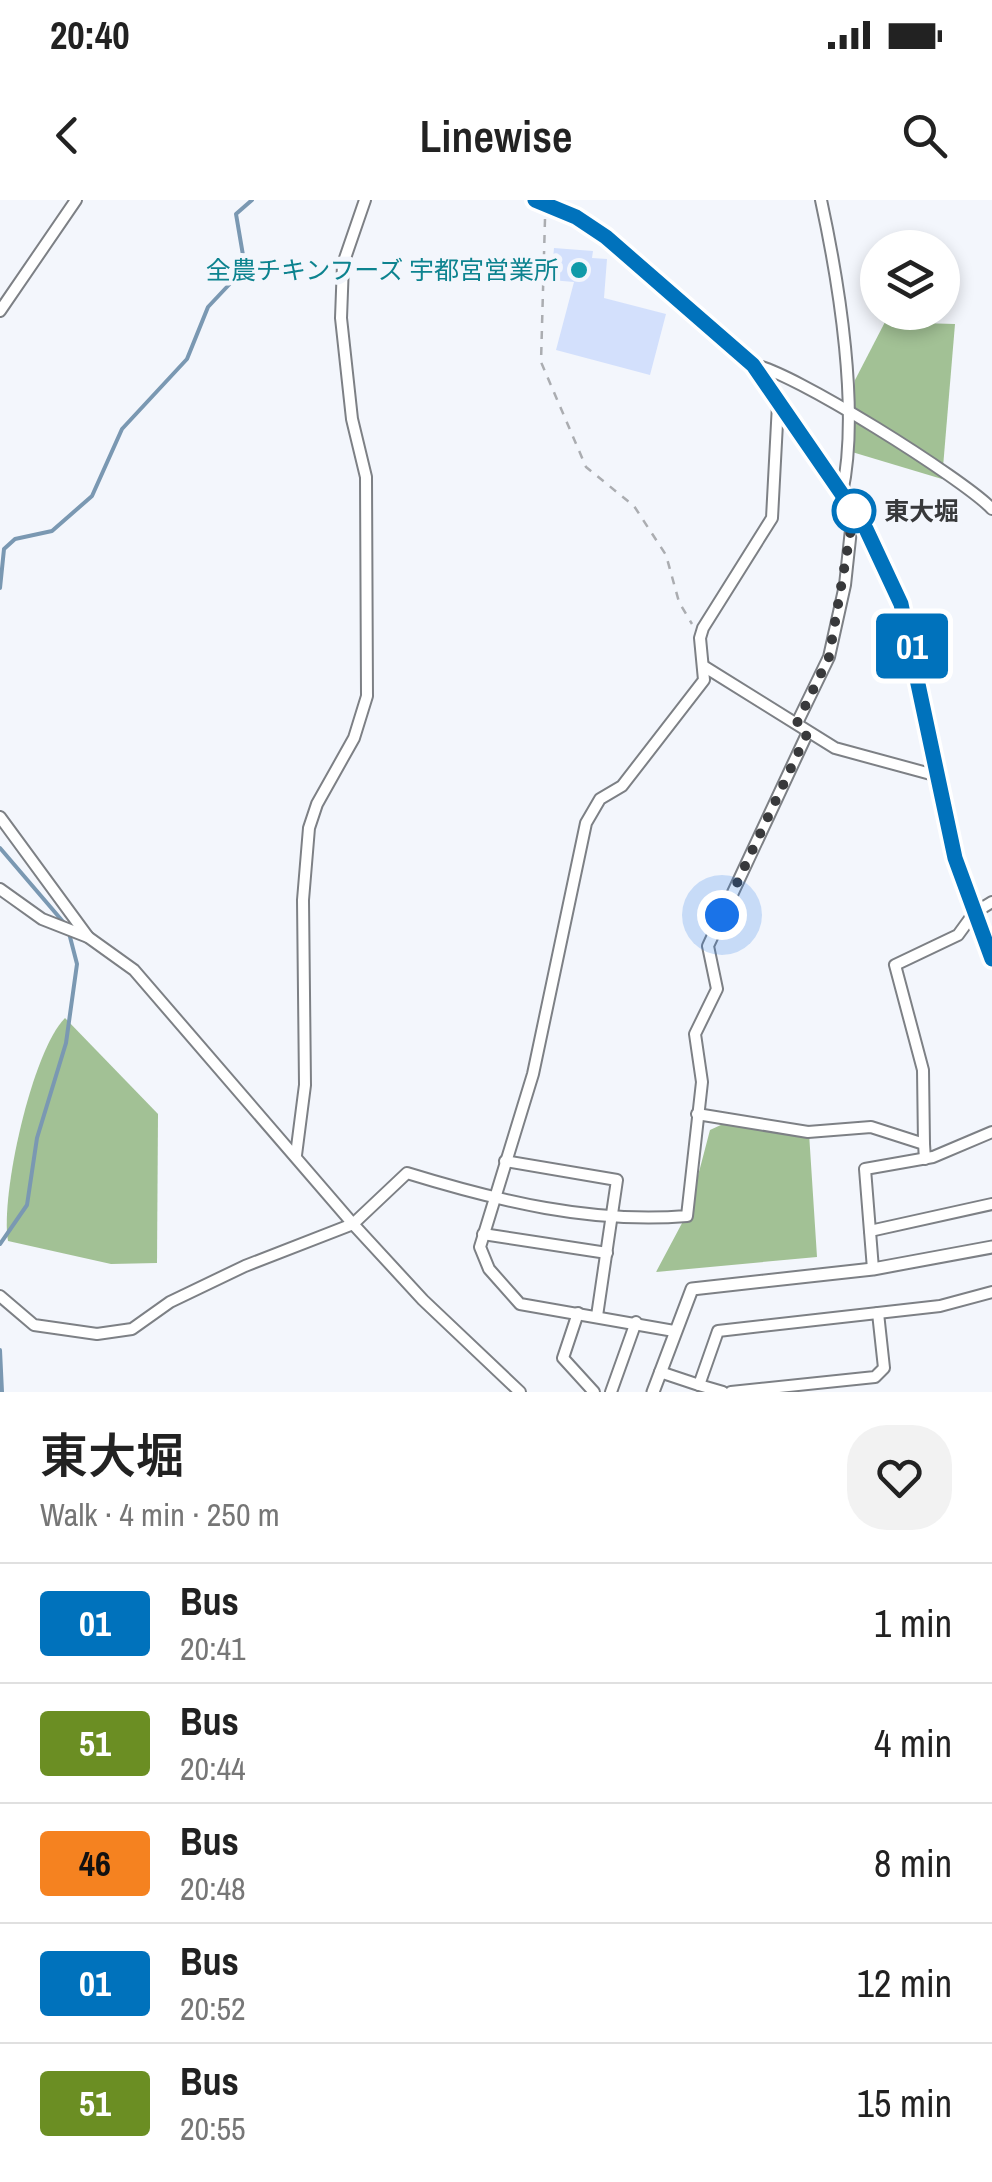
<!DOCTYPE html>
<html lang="en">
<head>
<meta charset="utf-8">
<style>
  :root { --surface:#fff; --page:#f2f2f2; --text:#222; --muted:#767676; --line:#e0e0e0 }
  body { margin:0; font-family:"Archivo Narrow","Noto Sans JP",sans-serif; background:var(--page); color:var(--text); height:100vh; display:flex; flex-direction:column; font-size:38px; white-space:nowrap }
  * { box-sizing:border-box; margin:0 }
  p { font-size:32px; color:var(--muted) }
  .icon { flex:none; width:55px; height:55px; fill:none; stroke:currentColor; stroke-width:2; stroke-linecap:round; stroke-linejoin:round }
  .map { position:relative; height:1192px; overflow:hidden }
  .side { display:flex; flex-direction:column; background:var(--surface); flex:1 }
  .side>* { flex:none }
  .badge { padding:0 20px; border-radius:8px; font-size:35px; line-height:65px }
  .tools { position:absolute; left:860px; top:30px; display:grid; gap:20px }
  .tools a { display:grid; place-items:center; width:100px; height:100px; border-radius:50%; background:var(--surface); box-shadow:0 5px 15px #0003; font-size:50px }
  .you { position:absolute; width:50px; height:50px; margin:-25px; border:8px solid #fff; border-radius:50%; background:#1a73e8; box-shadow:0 0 0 15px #1a73e833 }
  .map>.badge { position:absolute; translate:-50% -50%; box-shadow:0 0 0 5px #fff }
  .round { display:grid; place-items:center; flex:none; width:105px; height:105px; border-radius:40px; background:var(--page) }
  .overview { display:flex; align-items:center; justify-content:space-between; height:170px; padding:0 40px }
  h1 { font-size:48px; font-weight:600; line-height:75px }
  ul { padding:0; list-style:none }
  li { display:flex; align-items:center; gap:30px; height:120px; padding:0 40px; border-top:2px solid var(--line) }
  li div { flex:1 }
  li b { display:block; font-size:38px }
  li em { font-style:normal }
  li .badge { min-width:110px; font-weight:700; text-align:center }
  .status { display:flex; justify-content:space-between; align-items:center; height:70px; padding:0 50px; background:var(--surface); direction:ltr }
  .status svg { height:28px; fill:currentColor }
  header { display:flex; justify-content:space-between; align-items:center; height:130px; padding:0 40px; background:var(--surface); font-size:45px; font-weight:600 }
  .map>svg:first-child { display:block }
  .forest { fill:#a2c195 }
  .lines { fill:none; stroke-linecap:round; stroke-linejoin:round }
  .stream { stroke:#7a98b2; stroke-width:4 }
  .building { fill:#d3e0fc }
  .minor-casing { stroke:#7d8085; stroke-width:14 }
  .tertiary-casing { stroke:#7d8085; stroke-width:15 }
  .primary-casing { stroke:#d3d3d4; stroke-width:19 }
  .path { stroke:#abadb1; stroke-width:2.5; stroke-dasharray:8 8; stroke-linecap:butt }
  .minor { stroke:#fff; stroke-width:10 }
  .tertiary { stroke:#fff; stroke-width:11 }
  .primary { stroke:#f8bd9c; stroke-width:15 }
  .line-casing { stroke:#fff; stroke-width:22 }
  .line { stroke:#0072bc; stroke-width:15 }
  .walk { stroke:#38393b; stroke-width:10; stroke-dasharray:0 18 }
  .culture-dot { fill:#0f9aa8; stroke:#f3f6fc; stroke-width:4 }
  .stop-dot { fill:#fff; stroke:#0072bc; stroke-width:5 }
  .labels { text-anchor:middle; stroke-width:10; stroke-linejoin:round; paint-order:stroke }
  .culture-label { font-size:25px; fill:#0d838f; stroke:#f3f6fc; text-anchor:end }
  .stop-label { font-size:25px; font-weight:bold; fill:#38393b; stroke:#f3f6fc; text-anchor:start }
</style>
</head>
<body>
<div class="status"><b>20:40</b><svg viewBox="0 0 49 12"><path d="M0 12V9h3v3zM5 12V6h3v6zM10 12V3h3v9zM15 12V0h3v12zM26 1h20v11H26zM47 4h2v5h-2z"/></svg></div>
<header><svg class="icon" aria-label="back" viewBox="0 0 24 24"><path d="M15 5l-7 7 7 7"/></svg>Linewise<svg class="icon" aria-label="search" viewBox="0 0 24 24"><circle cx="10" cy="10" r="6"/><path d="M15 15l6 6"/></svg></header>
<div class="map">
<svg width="992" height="1192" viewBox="0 0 992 1192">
  <rect width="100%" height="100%" fill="#f3f6fc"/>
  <!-- forest -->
  <g class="forest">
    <path d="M885,122L955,124L942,279L852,252L855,180Z"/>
    <path d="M65,818L158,914L157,1063L111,1064L8,1041C0,996 32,851 65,818Z"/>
    <path d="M738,917L809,933L817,1057L656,1072L689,1010L710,930Z"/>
  </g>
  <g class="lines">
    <!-- stream -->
    <g class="stream">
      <path d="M0,388L4,349L15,339L52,331L92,296L122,229L187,159L208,107L240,73L244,61L236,14L252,0"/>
      <path d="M0,648L65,724"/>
      <path d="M0,1044L27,1005L37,938L66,843L77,764L69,733"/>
      <path d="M0,1150L2,1192"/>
    </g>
  </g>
  <!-- building -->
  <path class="building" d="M554,48L593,51L592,58L607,59L604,98L666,114L650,175L556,150L574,82L551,80Z"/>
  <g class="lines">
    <defs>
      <g id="minor">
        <path d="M821,0C839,83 860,211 842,293"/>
        <path d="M0,111L76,0"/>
        <path d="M753,165C789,169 965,280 992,309"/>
        <path d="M705,467L835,548L938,576"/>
        <path d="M797,523L829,457L845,385L853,311"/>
        <path d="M0,617L88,737"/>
        <path d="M0,689L42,719L88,737L134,770L353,1024L423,1100L520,1192"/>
        <path d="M697,914L808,932L871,927L924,944L925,959"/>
        <path d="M924,944L923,870L895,765L958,735L974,713L992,702"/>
        <path d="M296,955L305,885L303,700L309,628L317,604L354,538L367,496L366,277L352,219L341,118L343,64L365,0"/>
        <path d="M505,961L617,980L597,1116"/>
        <path d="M870,1031L992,1004"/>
        <path d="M483,1034L607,1053"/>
        <path d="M873,1069L865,969L933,957L992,932"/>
        <path d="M0,1096L34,1125L97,1134L132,1129L170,1102L245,1066L353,1024L407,973C498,1001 592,1024 687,1016L702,882L695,834L717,789L708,746L807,534"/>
        <path d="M578,1113L563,1158L594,1192"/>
        <path d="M674,1131L520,1104L489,1069L480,1047L533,874L586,623L600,599L622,586L704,480L700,438L703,428L772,318L778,204"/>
        <path d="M660,1172L699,1185L718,1131L940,1106L992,1092"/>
        <path d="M699,1185L723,1192"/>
        <path d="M611,1192L636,1122"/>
        <path d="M731,1192L875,1177L884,1168L878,1113"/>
      </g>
      <path id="tertiary" d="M653,1192L692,1089L873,1069L992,1047"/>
      <path id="primary" d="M535,0L576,17L605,37L753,165L866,329L901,404L955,658L992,758"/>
    </defs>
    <!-- minor casing -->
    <use href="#minor" class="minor-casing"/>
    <!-- tertiary casing -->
    <use href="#tertiary" class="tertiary-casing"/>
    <!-- primary casing -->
    <use href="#primary" class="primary-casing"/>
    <!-- path -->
    <path class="path" d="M545,19L541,162L586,267L634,306L666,355L679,402L692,424"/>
    <!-- minor -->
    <use href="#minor" class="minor"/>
    <!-- tertiary -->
    <use href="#tertiary" class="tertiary"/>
    <!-- primary -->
    <use href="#primary" class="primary"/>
  </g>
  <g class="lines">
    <defs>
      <path id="line" d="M535,0L576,17L606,37L753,165L866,329L901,404L955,658L992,759"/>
    </defs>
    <!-- line casing -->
    <use href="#line" class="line-casing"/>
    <!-- line -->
    <use href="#line" class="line"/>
    <!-- walk -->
    <path class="walk" d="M722,715L807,534L797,523L829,457L854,311"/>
  </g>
  <!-- markers -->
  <circle class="culture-dot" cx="579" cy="70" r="10"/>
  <circle class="stop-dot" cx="854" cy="311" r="20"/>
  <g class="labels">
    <!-- culture labels -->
    <g class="culture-label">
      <text x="559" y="79">全農チキンフーズ 宇都宮営業所</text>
    </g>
    <!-- stop labels -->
    <g class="stop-label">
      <text x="884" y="320">東大堀</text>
    </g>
  </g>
</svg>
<div class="tools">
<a><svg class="icon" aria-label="layers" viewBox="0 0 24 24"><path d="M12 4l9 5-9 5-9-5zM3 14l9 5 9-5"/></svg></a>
</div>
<div class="you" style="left:722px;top:715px"></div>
<b class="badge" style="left:912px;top:446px;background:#0072bc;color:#fff">01</b>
</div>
<section class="side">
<div class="overview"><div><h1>東大堀</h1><p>Walk · 4 min · 250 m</p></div><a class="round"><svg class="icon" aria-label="heart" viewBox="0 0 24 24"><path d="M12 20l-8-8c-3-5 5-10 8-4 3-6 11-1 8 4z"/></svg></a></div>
<ul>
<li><span class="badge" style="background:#0072bc;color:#fff">01</span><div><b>Bus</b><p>20:41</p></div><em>1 min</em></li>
<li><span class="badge" style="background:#6b8e23;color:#fff">51</span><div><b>Bus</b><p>20:44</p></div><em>4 min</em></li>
<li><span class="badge" style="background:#f58220;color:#111">46</span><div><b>Bus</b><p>20:48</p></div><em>8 min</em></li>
<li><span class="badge" style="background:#0072bc;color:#fff">01</span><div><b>Bus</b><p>20:52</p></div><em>12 min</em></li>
<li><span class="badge" style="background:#6b8e23;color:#fff">51</span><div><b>Bus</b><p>20:55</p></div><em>15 min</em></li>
</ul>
</section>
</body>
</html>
